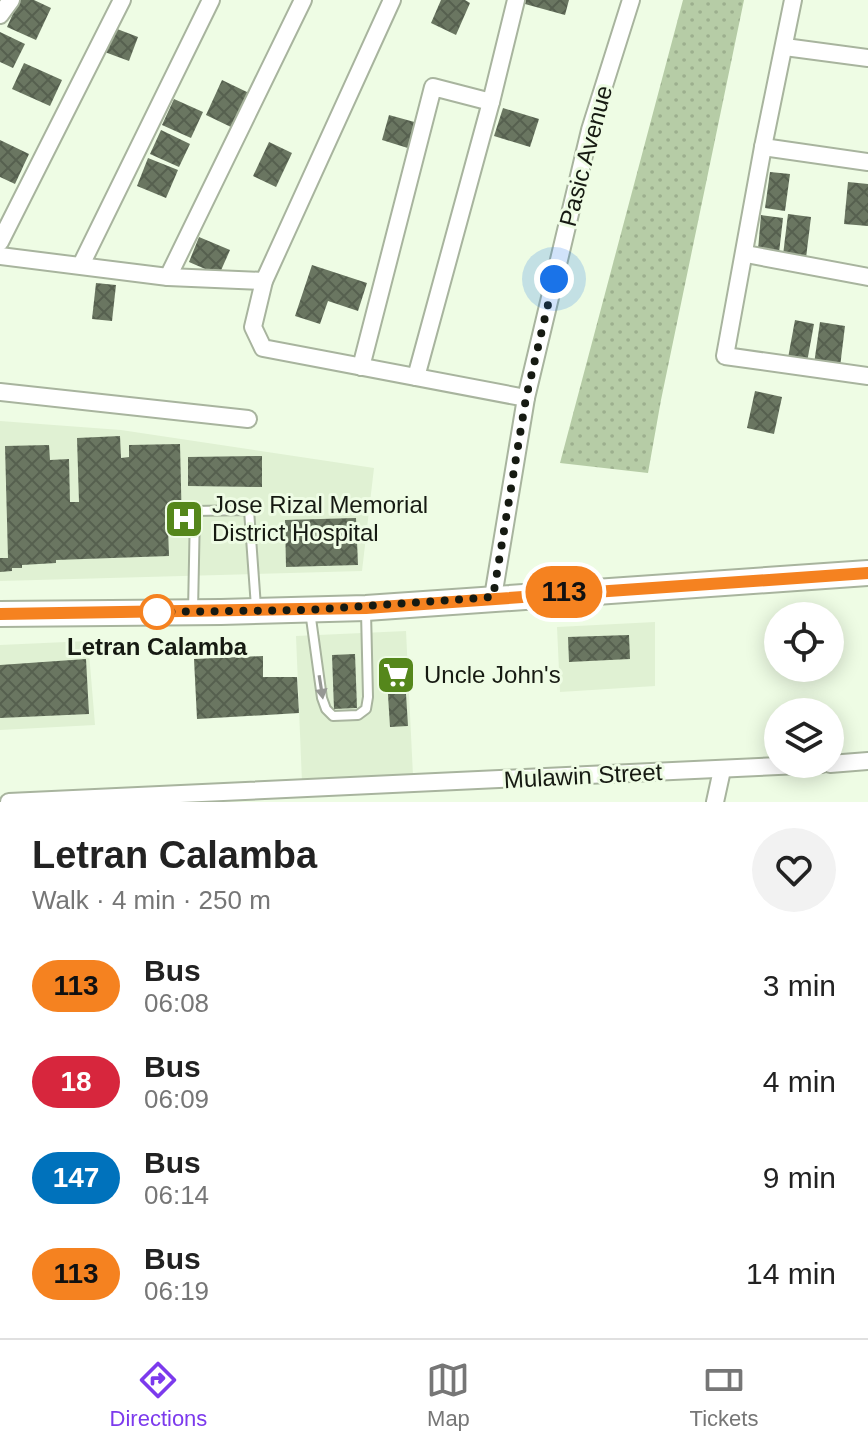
<!DOCTYPE html>
<html lang="en">
<head>
<meta charset="utf-8">
<style>
  :root { --surface:#fff; --page:#f2f2f2; --text:#222; --muted:#767676; --line:#e0e0e0; --accent:#7c3aed }
  body { margin:0; font-family:Helvetica,sans-serif; background:var(--page); color:var(--text); height:100vh; display:flex; flex-direction:column; font-size:30px; white-space:nowrap }
  * { box-sizing:border-box; margin:0 }
  p { font-size:26px; color:var(--muted) }
  .icon { flex:none; width:44px; height:44px; fill:none; stroke:currentColor; stroke-width:2; stroke-linecap:round; stroke-linejoin:round }
  .map { position:relative; height:802px; overflow:hidden }
  .sheet { display:flex; flex-direction:column; background:var(--surface); flex:1 }
  .sheet>* { flex:none }
  .badge { padding:0 16px; border-radius:26px; font-size:28px; line-height:52px }
  .fabs { position:absolute; left:764px; top:602px; display:grid; gap:16px }
  .fabs a { display:grid; place-items:center; width:80px; height:80px; border-radius:50%; background:var(--surface); box-shadow:0 4px 20px #0003; font-size:40px }
  .you { position:absolute; width:40px; height:40px; margin:-20px; border:6px solid #fff; border-radius:50%; background:#1a73e8; box-shadow:0 0 0 12px #1a73e833 }
  .map>.badge { position:absolute; translate:-50% -50%; box-shadow:0 0 0 4px #fff }
  .round { display:grid; place-items:center; flex:none; width:84px; height:84px; border-radius:42px; background:var(--page) }
  .summary { display:flex; align-items:center; justify-content:space-between; height:136px; padding:0 32px }
  h1 { font-size:38px; font-weight:700; line-height:60px }
  ul { padding:0; list-style:none }
  li { display:flex; align-items:center; gap:24px; height:96px; padding:0 32px }
  li div { flex:1 }
  li b { display:block; font-size:30px }
  li em { font-style:normal }
  li .badge { min-width:88px; font-weight:700; text-align:center }
  .tabs { display:flex; justify-content:space-around; align-items:center; height:112px; border-top:2px solid var(--line); background:var(--surface); font-size:22px; color:var(--muted) }
  .tabs a { display:grid; justify-items:center; gap:4px }
  .tabs .active { color:var(--accent) }
  .map>svg:first-child { display:block }
  .built { fill:#e0f1d3 }
  .grass { fill:url(#grass-dots) }
  .building { fill:url(#building-cross-hatch) }
  .lines { fill:none; stroke-linecap:round; stroke-linejoin:round }
  .lane-casing { stroke:#a8b49e; stroke-width:12 }
  .street-casing { stroke:#a8b49e; stroke-width:20 }
  .primary-casing { stroke:#a8b49e; stroke-width:28 }
  .lane { stroke:#fff; stroke-width:8 }
  .street { stroke:#fff; stroke-width:16 }
  .primary { stroke:#fff; stroke-width:24 }
  .oneway { fill:#969894 }
  .line-casing { stroke:#fff; stroke-width:18 }
  .line { stroke:#f58220; stroke-width:12 }
  .walk { stroke:#161a12; stroke-width:8; stroke-dasharray:0 14.4 }
  .stop-dot { fill:#fff; stroke:#f58220; stroke-width:4 }
  .labels { text-anchor:middle; stroke-width:6; stroke-linejoin:round; paint-order:stroke }
  .street-label { font-size:24px; fill:#161a12; stroke:#eefce4 }
  .poi-label { font-size:24px; fill:#161a12; stroke:#eefce4; text-anchor:start }
  .stop-label { font-size:24px; font-weight:bold; fill:#161a12; stroke:#eefce4 }
</style>
</head>
<body>
<div class="map">
<svg width="868" height="802" viewBox="0 0 868 802">
  <defs>
    <pattern id="grass-dots" width="8" height="8" patternUnits="userSpaceOnUse" patternTransform="scale(2)"><rect width="8" height="8" fill="#b6cca6"/><path d="M2 2h.1M6 6h.1" fill="none" stroke="#9caf8e" stroke-width="1.8" stroke-linecap="round"/></pattern>
    <pattern id="building-cross-hatch" width="8" height="8" patternUnits="userSpaceOnUse" patternTransform="scale(2)"><rect width="8" height="8" fill="#6a7661"/><path d="M0 0l8 8M0 8l8-8" fill="none" stroke="#56604f"/></pattern>
  </defs>
  <rect width="100%" height="100%" fill="#eefce4"/>
  <!-- built -->
  <g class="built">
    <path d="M0,421L121,430L374,468L362,571L0,581Z"/>
    <path d="M655,622V686L560,692L557,627Z"/>
    <path d="M406,631L413,776L302,782L296,636Z"/>
    <path d="M88,641L95,725L0,730V645Z"/>
  </g>
  <!-- grass -->
  <path class="grass" d="M683,0H744L661,400L648,473L560,463Z"/>
  <!-- building -->
  <g class="building">
    <path d="M19,0H34L51,8L36,40L7,27Z"/>
    <path d="M441,0H465L470,3L456,35L431,23Z"/>
    <path d="M526,0H569L565,15L525,4Z"/>
    <path d="M112,27L138,37L129,61L102,51Z"/>
    <path d="M0,32L25,44L13,68L0,62Z"/>
    <path d="M24,63L62,80L50,106L12,89Z"/>
    <path d="M222,80L249,93L233,128L206,115Z"/>
    <path d="M174,99L203,112L191,138L162,125Z"/>
    <path d="M503,108L539,119L530,147L494,136Z"/>
    <path d="M389,115L418,123L411,149L382,140Z"/>
    <path d="M161,130L190,144L179,167L150,154Z"/>
    <path d="M0,140L29,154L15,184L0,177Z"/>
    <path d="M269,142L292,153L276,187L253,176Z"/>
    <path d="M148,158L178,170L166,198L137,186Z"/>
    <path d="M770,172L790,174L785,211L765,208Z"/>
    <path d="M848,182L868,184V226L844,224Z"/>
    <path d="M788,214L811,217L806,258L783,255Z"/>
    <path d="M761,215L783,218L779,253L758,250Z"/>
    <path d="M199,237L230,250L219,275L189,262Z"/>
    <path d="M312,265L367,283L358,311L328,301L320,324L295,316Z"/>
    <path d="M96,283L116,285L112,321L92,319Z"/>
    <path d="M795,320L814,324L807,362L788,358Z"/>
    <path d="M820,322L845,326L840,367L814,364Z"/>
    <path d="M755,391L782,397L774,434L747,428Z"/>
    <path d="M120,436L121,458L129,457V445L180,444L182,528H168L169,556L56,560V563L22,565V568H12V571L0,572V558H8L5,446L49,445L50,460L69,459L70,502H79L77,438Z"/>
    <path d="M262,456V487L188,486V457Z"/>
    <path d="M356,518L358,565L286,567L285,520Z"/>
    <path d="M629,635L630,659L569,662L568,637Z"/>
    <path d="M355,654L357,708L334,709L332,655Z"/>
    <path d="M263,656V677H297L299,713L197,719L194,659Z"/>
    <path d="M86,659L89,714L0,718V665Z"/>
    <path d="M404,662L408,726L390,727L386,663Z"/>
  </g>
  <g class="lines">
    <defs>
      <g id="lane">
        <path d="M193,611L195,511L249,510L256,607"/>
        <path d="M310,611L322,698L326,709L333,716L358,715L366,709L368,697L366,612"/>
      </g>
      <g id="street">
        <path d="M392,0L264,281L253,327L263,348L526,398"/>
        <path d="M793,0L763,147L725,356L868,376"/>
        <path d="M0,15L11,0"/>
        <path d="M785,47L868,58"/>
        <path d="M763,147L868,162"/>
        <path d="M0,242L122,0"/>
        <path d="M746,254L868,277"/>
        <path d="M0,256L168,277L264,281"/>
        <path d="M81,265L211,0"/>
        <path d="M168,277L303,0"/>
        <path d="M361,367L433,87L491,102"/>
        <path d="M416,377L491,102L516,0"/>
        <path d="M0,392L248,419"/>
        <path d="M493,597L526,398L590,130L631,0"/>
        <path d="M830,764L868,761"/>
        <path d="M9,802L822,764"/>
        <path d="M715,802L722,770"/>
      </g>
      <path id="primary" d="M0,614L221,612L366,608L868,573"/>
    </defs>
    <!-- lane casing -->
    <use href="#lane" class="lane-casing"/>
    <!-- street casing -->
    <use href="#street" class="street-casing"/>
    <!-- primary casing -->
    <use href="#primary" class="primary-casing"/>
    <!-- lane -->
    <use href="#lane" class="lane"/>
    <!-- street -->
    <use href="#street" class="street"/>
    <!-- primary -->
    <use href="#primary" class="primary"/>
  </g>
  <!-- one-way arrows -->
  <defs><path id="oneway-solid" d="M-6-.8H1V-3.2L6.5 0L1 3.2V.8H-6Z" transform="scale(2)"/></defs>
  <use class="oneway" href="#oneway-solid" transform="translate(321 687) rotate(81)"/>
  <g class="lines">
    <defs>
      <path id="line" d="M0,614L366,608L868,573"/>
    </defs>
    <!-- line casing -->
    <use href="#line" class="line-casing"/>
    <!-- line -->
    <use href="#line" class="line"/>
    <!-- walk -->
    <path class="walk" d="M157,612L310,610L493,597L526,398L554,279"/>
  </g>
  <!-- icons -->
  <defs>
    <symbol id="hospital-square" viewBox="-11 -11 22 22"><rect x="-9" y="-9" width="18" height="18" rx="4" fill="#55871b" stroke="#eefce4"/><path d="M-5-5h3v3.5h4V-5h3V5h-3V1.5h-4V5h-3Z" fill="#fff"/></symbol>
    <symbol id="supermarket-square" viewBox="-11 -11 22 22"><rect x="-9" y="-9" width="18" height="18" rx="4" fill="#55871b" stroke="#eefce4"/><path d="M-6-5.5h2.5l.6 2H6L4.5 2H-2.5L-4.4-4H-6ZM-1.5 3.2a1.3 1.3 0 1 0 .1 0ZM3 3.2a1.3 1.3 0 1 0 .1 0Z" fill="#fff"/></symbol>
  </defs>
  <g fill-rule="evenodd">
    <use href="#hospital-square" x="162" y="497" width="44" height="44"/>
    <use href="#supermarket-square" x="374" y="653" width="44" height="44"/>
  </g>
  <!-- markers -->
  <circle class="stop-dot" cx="157" cy="612" r="16"/>
  <g class="labels">
    <!-- street labels -->
    <g class="street-label">
      <text transform="translate(586 156) rotate(-75)" y="8">Pasic Avenue</text>
      <text transform="translate(583 776) rotate(-3)" y="8">Mulawin Street</text>
    </g>
    <!-- poi labels -->
    <g class="poi-label">
      <text x="212" y="513">Jose Rizal Memorial<tspan x="212" dy="28">District Hospital</tspan></text>
      <text x="424" y="683">Uncle John's</text>
    </g>
    <!-- stop labels -->
    <g class="stop-label">
      <text x="157" y="655">Letran Calamba</text>
    </g>
  </g>
</svg>
<div class="fabs">
<a><svg class="icon" aria-label="locate" viewBox="0 0 24 24"><circle cx="12" cy="12" r="6"/><path d="M12 2v4M12 18v4M2 12h4M18 12h4"/></svg></a>
<a><svg class="icon" aria-label="layers" viewBox="0 0 24 24"><path d="M12 4l9 5-9 5-9-5zM3 14l9 5 9-5"/></svg></a>
</div>
<div class="you" style="left:554px;top:279px"></div>
<b class="badge" style="left:564px;top:592px;background:#f58220;color:#111">113</b>
</div>
<section class="sheet">
<div class="summary"><div><h1>Letran Calamba</h1><p>Walk · 4 min · 250 m</p></div><a class="round"><svg class="icon" aria-label="heart" viewBox="0 0 24 24"><path d="M12 20l-8-8c-3-5 5-10 8-4 3-6 11-1 8 4z"/></svg></a></div>
<ul>
<li><span class="badge" style="background:#f58220;color:#111">113</span><div><b>Bus</b><p>06:08</p></div><em>3 min</em></li>
<li><span class="badge" style="background:#d7263d;color:#fff">18</span><div><b>Bus</b><p>06:09</p></div><em>4 min</em></li>
<li><span class="badge" style="background:#0072bc;color:#fff">147</span><div><b>Bus</b><p>06:14</p></div><em>9 min</em></li>
<li><span class="badge" style="background:#f58220;color:#111">113</span><div><b>Bus</b><p>06:19</p></div><em>14 min</em></li>
</ul>
</section>
<nav class="tabs">
<a class="active"><svg class="icon" aria-label="directions" viewBox="0 0 24 24"><path d="M12 3l9 9-9 9-9-9zM9 14v-3h6M13 9l2 2-2 2"/></svg>Directions</a>
<a><svg class="icon" aria-label="map" viewBox="0 0 24 24"><path d="M3 6l6-2 6 2 6-2v14l-6 2-6-2-6 2zM9 4v14M15 6v14"/></svg>Map</a>
<a><svg class="icon" aria-label="tickets" viewBox="0 0 24 24"><path d="M3 7h18v10H3zM15 7v10"/></svg>Tickets</a>
</nav>
</body>
</html>
